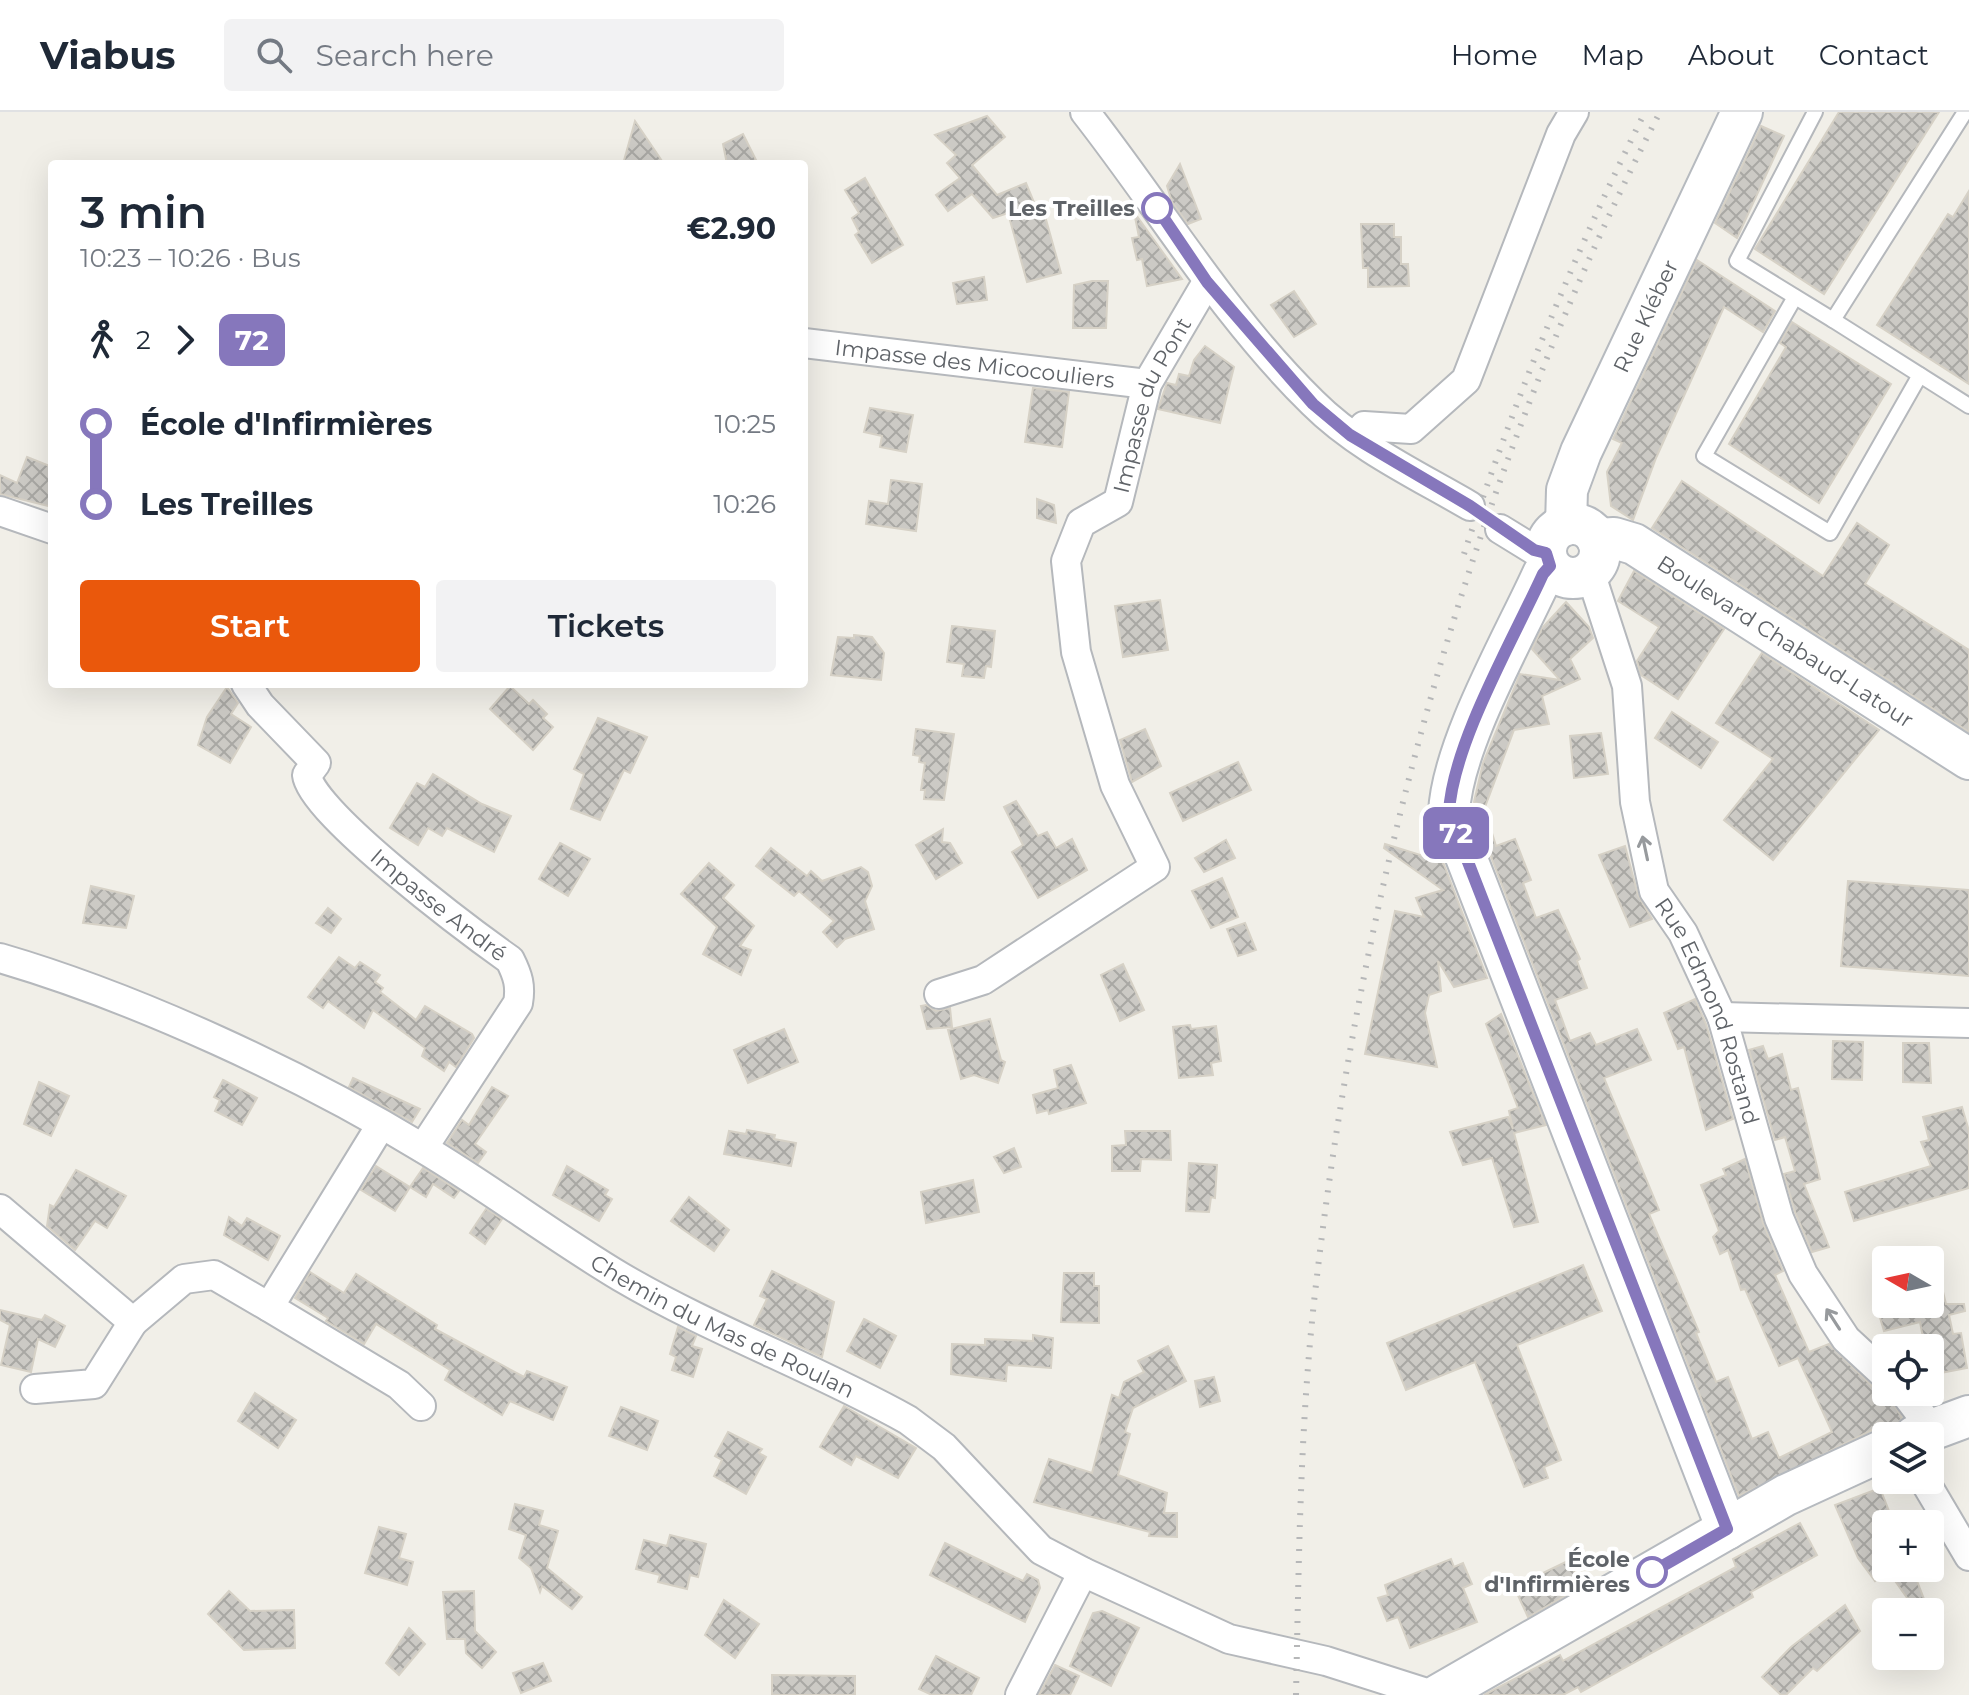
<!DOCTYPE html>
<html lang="en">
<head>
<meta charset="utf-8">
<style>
  :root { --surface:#fff; --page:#f2f2f3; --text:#1f2937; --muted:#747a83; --line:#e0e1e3; --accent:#ea580c }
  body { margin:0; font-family:Montserrat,sans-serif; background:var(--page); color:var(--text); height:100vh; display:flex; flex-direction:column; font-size:30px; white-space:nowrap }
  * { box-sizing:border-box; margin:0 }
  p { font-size:26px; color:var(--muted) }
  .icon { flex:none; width:44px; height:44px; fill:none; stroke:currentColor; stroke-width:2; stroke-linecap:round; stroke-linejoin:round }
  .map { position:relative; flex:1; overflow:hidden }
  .details { position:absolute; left:48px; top:48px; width:760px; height:528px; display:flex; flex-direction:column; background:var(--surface); border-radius:8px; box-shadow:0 8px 32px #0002 }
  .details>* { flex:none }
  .badge { padding:0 16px; border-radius:12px; font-size:28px; line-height:52px }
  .needle { width:52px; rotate:279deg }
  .tools { position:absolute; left:1872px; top:1134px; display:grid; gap:16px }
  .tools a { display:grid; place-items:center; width:72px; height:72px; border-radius:8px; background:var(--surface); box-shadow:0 8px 32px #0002; font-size:40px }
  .map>.badge { position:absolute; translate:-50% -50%; box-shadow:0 0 0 4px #fff }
  .legs { display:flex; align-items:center; gap:12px; height:88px; padding:0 32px; font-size:26px }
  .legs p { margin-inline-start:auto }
  .overview { display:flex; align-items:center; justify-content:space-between; height:136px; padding:0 32px }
  h1 { font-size:44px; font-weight:600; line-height:60px }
  .action { display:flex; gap:16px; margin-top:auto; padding:16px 32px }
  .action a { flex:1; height:92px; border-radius:8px; background:var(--accent); color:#fff; font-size:32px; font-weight:600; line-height:92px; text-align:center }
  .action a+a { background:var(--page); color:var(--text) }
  ul { padding:0 32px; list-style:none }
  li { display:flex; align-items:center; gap:28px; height:80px; font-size:30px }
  li i { display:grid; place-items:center; width:12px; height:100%; margin:0 10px; background:currentColor }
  li i::after { content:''; width:20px; height:20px; margin:-10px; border:6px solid; border-radius:50%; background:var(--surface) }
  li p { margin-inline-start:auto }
  li:first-child i { background:linear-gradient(#0000 50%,currentColor 0) }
  li:last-child i { background:linear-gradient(currentColor 50%,#0000 0) }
  header { display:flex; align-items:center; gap:48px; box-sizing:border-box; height:112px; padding:0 40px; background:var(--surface); border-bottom:2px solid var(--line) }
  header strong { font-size:38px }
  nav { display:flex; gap:44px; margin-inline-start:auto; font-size:28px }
  .search { width:560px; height:72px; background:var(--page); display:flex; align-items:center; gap:20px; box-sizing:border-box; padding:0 28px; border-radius:8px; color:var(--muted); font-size:30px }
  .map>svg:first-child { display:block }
  .building { fill:url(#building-cross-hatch); stroke:#d6d1c6; stroke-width:2 }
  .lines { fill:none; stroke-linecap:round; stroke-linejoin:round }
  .lane-casing { stroke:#b5b8bc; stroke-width:18 }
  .street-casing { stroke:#b5b8bc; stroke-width:32 }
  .secondary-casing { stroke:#b6babf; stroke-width:44 }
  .lane { stroke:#fff; stroke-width:14 }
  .street { stroke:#fff; stroke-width:28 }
  .secondary { stroke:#fff; stroke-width:40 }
  .rail { stroke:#b6b7b8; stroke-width:6; stroke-dasharray:2 10; stroke-linecap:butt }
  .oneway { stroke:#979a9d }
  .line-1-casing { stroke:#fff; stroke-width:18 }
  .line-1 { stroke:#8677bc; stroke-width:12 }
  .stop-1-dot { fill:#fff; stroke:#8677bc; stroke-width:4 }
  .labels { text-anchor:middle; stroke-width:8; stroke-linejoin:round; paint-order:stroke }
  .stop-label { font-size:22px; font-weight:bold; fill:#5f6368; stroke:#fff; text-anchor:end }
  .street-label { font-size:22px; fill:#5f6368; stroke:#fff }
</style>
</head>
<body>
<header>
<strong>Viabus</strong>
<div class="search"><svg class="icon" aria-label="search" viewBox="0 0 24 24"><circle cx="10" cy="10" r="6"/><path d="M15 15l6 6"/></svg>Search here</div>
<nav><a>Home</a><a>Map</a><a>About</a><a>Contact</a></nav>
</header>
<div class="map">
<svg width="1969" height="1583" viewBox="0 0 1969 1583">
  <defs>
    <pattern id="building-cross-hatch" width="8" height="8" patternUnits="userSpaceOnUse" patternTransform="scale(2)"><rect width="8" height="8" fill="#cccac5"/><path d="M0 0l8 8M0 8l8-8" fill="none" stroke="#a9a8a4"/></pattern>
  </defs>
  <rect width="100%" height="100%" fill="#f1efe8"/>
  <!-- building -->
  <g class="building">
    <path d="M1839,0H1939L1824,182L1755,137Z"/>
    <path d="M987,4L1005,25L972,53L997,83L1026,71L1040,105L1045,104L1061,161L1027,170L1008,101L993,106L972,82L948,99L936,83L960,66L947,51L956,43L935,23Z"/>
    <path d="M635,9L664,52H623Z"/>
    <path d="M1761,14L1784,24L1737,126L1715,111Z"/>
    <path d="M743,22L758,52H727L723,32Z"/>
    <path d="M1180,52L1201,107L1188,112L1172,90L1167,74Z"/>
    <path d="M865,66L903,133L872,151L855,123L859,120L852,106L859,101L845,78Z"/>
    <path d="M1969,79V272L1877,213L1948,102L1953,105Z"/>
    <path d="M1134,100L1164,142L1182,167L1147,174L1142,147L1137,148L1132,126L1139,125Z"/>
    <path d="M1361,112H1394V125H1401V152H1408L1409,174L1368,175V156H1363Z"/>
    <path d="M1697,148L1775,199L1763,220L1724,195L1656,346L1633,408L1611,394L1607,360L1622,331L1613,327Z"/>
    <path d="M984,165L987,188L957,192L953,171Z"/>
    <path d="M1092,169H1108L1106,216H1073L1074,173Z"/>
    <path d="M1294,179L1316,212L1294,225L1271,193Z"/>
    <path d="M1792,210L1891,272L1819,391L1729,332L1786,235L1780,231Z"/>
    <path d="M1205,234L1234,255L1220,311L1158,297L1167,271L1176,273L1179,262L1189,264L1194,248Z"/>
    <path d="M1033,276L1069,280L1062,335L1025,330Z"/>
    <path d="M870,296L913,303L906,340L880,335L882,324L864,320Z"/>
    <path d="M27,345L52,355V395L0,382V363L17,371Z"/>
    <path d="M891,368L922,372L916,419L866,412L869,389L888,392Z"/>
    <path d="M1682,369L1823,464L1857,411L1889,433L1865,472L1969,538V620L1652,416Z"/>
    <path d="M1037,387L1054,393L1056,411L1037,406Z"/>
    <path d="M1634,459L1724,517L1678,587L1641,563L1637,549L1659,515L1618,489Z"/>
    <path d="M1160,488L1168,538L1123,545L1115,494Z"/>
    <path d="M1566,490L1589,515L1593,526L1570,547L1580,567L1542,584L1549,612L1514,618L1485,695L1474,690L1483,651L1520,562L1560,568L1532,537L1542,516Z"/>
    <path d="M952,514L995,519L991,555L986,554L984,566L962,564L964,552L947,550Z"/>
    <path d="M854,523L872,525L884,541L881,568L831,563L838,525L854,526Z"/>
    <path d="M1762,541L1879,618L1773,748L1724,708L1773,647L1716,611Z"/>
    <path d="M510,574L529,592L533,588L547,602L543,606L553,615L533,638L490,597Z"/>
    <path d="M227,575L238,591L231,602L251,615L230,651L198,633L207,605Z"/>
    <path d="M1672,600L1718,630L1701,656L1655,626Z"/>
    <path d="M598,606L647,625L630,661L624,658L600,708L571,697L584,662L574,657Z"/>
    <path d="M916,617L954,622L944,688L924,687L925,678H921L925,651L919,650L920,644L913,643Z"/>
    <path d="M1145,617L1161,654L1132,670L1120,628Z"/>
    <path d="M1601,621L1608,662L1574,666L1570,624Z"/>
    <path d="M1238,650L1251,678L1183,709L1170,681Z"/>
    <path d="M433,662L482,692L511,704L494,740L447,716L442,724L428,716L418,733L390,716L417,671L425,675Z"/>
    <path d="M1016,689L1038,724L1047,720L1056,736L1072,727L1087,758L1038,786L1012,740L1023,733L1004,695Z"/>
    <path d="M943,717L942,730L950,731L962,751L936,767L916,733Z"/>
    <path d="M1492,721L1496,734L1515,727L1531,768L1523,771L1536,806L1558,798L1580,847L1577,849L1587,876L1555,888L1570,929L1590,921L1596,933L1637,917L1651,948L1604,966L1659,1098L1649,1102L1699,1220L1696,1221L1716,1270L1728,1265L1752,1327L1768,1320L1779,1346L1832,1320L1798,1246L1779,1254L1745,1177L1741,1178L1728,1138L1720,1142L1713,1125L1719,1119L1701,1073L1726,1063L1723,1057L1745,1047L1763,1111L1783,1159L1775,1163L1809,1240L1829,1232L1874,1276L1887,1280L1902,1306L1894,1316H1876L1739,1384L1483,724Z"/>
    <path d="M1226,728L1235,746L1204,760L1195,746Z"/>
    <path d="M560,731L590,747L568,784L539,767Z"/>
    <path d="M1385,732L1443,750L1487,866L1454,875L1438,849L1441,879L1429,883L1425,901L1437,955L1365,942L1395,799L1424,805L1416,786L1443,778L1384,736Z"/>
    <path d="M1625,734L1638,783L1652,807L1630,815L1599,743Z"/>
    <path d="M771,736L807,764L811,759L822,769L861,755L868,760L872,774L865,789L874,817L845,827L837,835L823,820L834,809L799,779L794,784L756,754Z"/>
    <path d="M709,751L734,773L723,786L754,814L740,834L751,838L741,863L703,842L717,815L681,782Z"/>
    <path d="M1222,766L1238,805L1211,816L1192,779Z"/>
    <path d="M1848,769L1969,778V864L1841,854Z"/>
    <path d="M91,774L134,784L126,816L83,811Z"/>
    <path d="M328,796L341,807L331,821L316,811Z"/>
    <path d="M1245,811L1256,838L1238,844L1227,817Z"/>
    <path d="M339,845L355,856L360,850L380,863L375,870L383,876L380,880L416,908L425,894L472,922L474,926L456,955L449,950L444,959L422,944L425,936L373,898L364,916L328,889L323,896L308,885Z"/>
    <path d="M1123,852L1144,898L1120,909L1101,863Z"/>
    <path d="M1695,887L1706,912L1733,1007L1706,1018L1684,935L1678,937L1664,901Z"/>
    <path d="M926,893L936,899L950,896L952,915L927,917L921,894Z"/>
    <path d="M1501,902L1546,1013L1514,1021L1538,1110L1514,1115L1492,1046L1463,1053L1450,1020L1508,1005L1513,1017L1509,999L1518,996L1486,912Z"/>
    <path d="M990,907L1001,948L1005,950L998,971L974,963L961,967L948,918Z"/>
    <path d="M1190,913L1191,917L1216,914L1221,949L1211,951L1213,963L1179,966L1173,915Z"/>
    <path d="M784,917L798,950L748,971L734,938Z"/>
    <path d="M1833,929L1863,930L1862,968L1832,967Z"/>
    <path d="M1903,931H1929L1931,971L1903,970Z"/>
    <path d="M1763,934L1768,947L1782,942L1791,978L1798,976L1820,1067L1804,1072L1829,1135L1812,1140L1795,1100L1784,1062L1795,1059L1785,1025L1775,1028L1749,938Z"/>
    <path d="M1071,953L1086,991L1049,1002L1048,998L1037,1001L1033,983L1058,976L1054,958Z"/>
    <path d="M353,966L420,997L412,1010L349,975Z"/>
    <path d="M223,968L257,986L242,1013L215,999L220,988L214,985Z"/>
    <path d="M39,970L69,984L51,1024L24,1012Z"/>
    <path d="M492,975L508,984L475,1032L486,1040L478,1051L447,1031L462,1008L469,1013Z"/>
    <path d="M1962,995L1969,1019V1076L1854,1109L1845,1080L1931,1054L1921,1030L1929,1028L1923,1005Z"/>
    <path d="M747,1018L775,1023L774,1027L796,1031L791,1054L724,1042L729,1019L746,1022Z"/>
    <path d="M1125,1019H1170L1171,1048L1141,1047L1140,1059H1112V1034L1126,1033Z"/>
    <path d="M1014,1036L1021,1055L1004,1061L994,1045Z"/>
    <path d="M1189,1051L1217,1053L1215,1086L1211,1085L1209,1100L1186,1099Z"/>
    <path d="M376,1054L410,1075L395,1099L361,1078Z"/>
    <path d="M567,1054L608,1078L605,1083L612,1087L599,1109L553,1083Z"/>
    <path d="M423,1056L459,1079L454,1086L433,1072L426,1085L410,1075Z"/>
    <path d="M76,1058L126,1084L107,1116L95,1109L75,1138L47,1114L50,1093L54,1095Z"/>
    <path d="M973,1068L979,1100L926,1111L921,1080Z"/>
    <path d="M689,1085L729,1118L714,1139L671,1109Z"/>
    <path d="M486,1097L502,1107L485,1132L470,1121Z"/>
    <path d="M229,1105L242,1114L247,1106L280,1124L268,1148L224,1123Z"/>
    <path d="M1583,1153L1602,1199L1517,1233L1561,1348L1544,1355L1548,1366L1524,1375L1475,1250L1406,1278L1387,1231Z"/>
    <path d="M1937,1155L1946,1192H1964L1965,1199L1949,1203L1953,1222L1961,1221L1967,1256L1930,1263V1236H1925L1920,1210L1884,1219L1876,1192H1930V1156Z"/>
    <path d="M772,1159L834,1190L822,1245L754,1213L767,1187L760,1184Z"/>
    <path d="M310,1160L344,1181L356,1162L437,1213L435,1217L524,1265L527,1259L567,1275L553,1308L510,1289L502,1303L445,1268L450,1258L376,1212L364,1232L326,1209L328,1206L295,1186Z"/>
    <path d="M1064,1161H1094V1174H1099V1211L1061,1210Z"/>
    <path d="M0,1198L42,1208L45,1203L65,1214L55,1235L38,1227L31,1260L1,1253L10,1213L0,1208Z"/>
    <path d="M864,1207L896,1224L880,1256L847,1239Z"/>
    <path d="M678,1215L696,1224L692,1234L702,1237L693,1265L672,1258L676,1245L670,1242Z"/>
    <path d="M1033,1223L1053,1226L1051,1256L1007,1253L1006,1269L951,1262L952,1232L985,1233V1227L1033,1229Z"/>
    <path d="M1168,1234L1186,1269L1133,1296L1125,1320L1130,1322L1118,1363L1167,1381L1164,1401H1177V1425L1149,1424L1150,1420L1034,1390L1049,1347L1092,1361L1112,1283L1119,1286L1124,1270L1144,1260L1138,1249Z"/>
    <path d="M1214,1265L1220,1289L1200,1295L1195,1269Z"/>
    <path d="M255,1281L296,1308L278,1336L238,1309Z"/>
    <path d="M844,1294L916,1336L898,1366L856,1344L851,1353L820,1335Z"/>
    <path d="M621,1295L658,1309L647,1338L609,1324Z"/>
    <path d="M728,1320L762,1337L759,1341L766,1345L746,1382L714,1364L722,1348L715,1344Z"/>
    <path d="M1880,1376L1894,1412H1886V1460L1875,1469L1858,1446L1835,1393Z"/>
    <path d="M515,1392L543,1399L539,1413L558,1419L547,1456L582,1485L572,1497L542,1474L540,1480L531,1456L519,1446L526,1423L509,1417Z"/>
    <path d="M1800,1411L1817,1443L1751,1480L1753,1485L1581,1580L1578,1575L1563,1583H1484L1560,1543L1563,1549L1736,1455L1733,1447Z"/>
    <path d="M379,1415L406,1422L399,1446L413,1450L407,1473L365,1461Z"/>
    <path d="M670,1423L706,1432L698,1465L690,1463L687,1477L658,1470L660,1463L636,1457L644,1428L667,1434Z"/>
    <path d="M945,1431L1023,1469L1027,1462L1038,1468L1040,1476L1025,1510L930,1463Z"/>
    <path d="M1451,1447L1454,1455L1463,1451L1472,1472L1463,1476L1477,1510L1410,1536L1398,1505L1387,1509L1378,1486L1388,1483L1385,1473Z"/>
    <path d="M1570,1448L1580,1475L1528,1505L1514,1475Z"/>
    <path d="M1886,1456H1912L1929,1500H1917Z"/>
    <path d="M229,1479L250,1499L294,1498L295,1536L244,1538L208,1502Z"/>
    <path d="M474,1479L475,1519L496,1540L482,1556L466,1541L465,1527H447L443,1480Z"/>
    <path d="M724,1488L759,1512L735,1546L705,1523Z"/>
    <path d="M1845,1493L1860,1519L1817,1559L1813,1556L1786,1583H1781L1762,1565L1791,1535Z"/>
    <path d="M1102,1499L1139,1516L1111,1574L1070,1554L1093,1501Z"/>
    <path d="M409,1516L425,1532L399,1563L386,1551Z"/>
    <path d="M936,1544L979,1566L971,1583H932L919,1577Z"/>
    <path d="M543,1551L551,1569L521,1581L513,1561Z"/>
    <path d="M1055,1553L1079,1564L1070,1583H1039Z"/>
    <path d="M772,1563L855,1564V1583H772Z"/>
  </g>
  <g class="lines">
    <defs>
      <g id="lane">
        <path d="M1815,0L1737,149L1833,208L1965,0"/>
        <path d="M1795,185L1704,344L1830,421L1920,263"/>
        <path d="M1833,208L1969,294"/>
      </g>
      <g id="street">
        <path d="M1085,0C1161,97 1224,204 1313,291C1357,335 1417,363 1470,394"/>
        <path id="s1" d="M804,231L1147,272"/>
        <path d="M1364,314L1411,317L1466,268L1561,22L1574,0"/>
        <path d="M0,399L52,417"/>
        <path d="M1500,417L1534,438L1546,441"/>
        <path id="s2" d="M1590,460L1627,574L1635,690L1654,779L1683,821L1722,905L1779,1106L1803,1162L1846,1227L1886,1264"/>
        <path id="s3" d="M246,572L260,593L316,651L307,663C311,701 472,821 510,848C518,864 521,874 518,891L423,1036"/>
        <path id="s4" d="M0,846C137,886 301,962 424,1037C491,1077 554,1125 621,1165C713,1219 815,1256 908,1308L944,1335L1041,1438L1083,1460L1229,1527L1326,1549L1433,1583"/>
        <path id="s5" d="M939,882L983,868L1155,755L1115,673L1076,540L1066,449L1081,411L1118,390L1147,272L1207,170"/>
        <path d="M1722,905L1969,911"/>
        <path d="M381,1013L269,1195L399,1273L421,1294"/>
        <path d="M0,1097L133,1210L184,1167L214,1163L269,1195"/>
        <path d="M35,1277L94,1272L133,1210"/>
        <path d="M1904,1280L1932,1317"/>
        <path d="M1924,1368L1969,1444"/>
        <path d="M1020,1583L1083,1460"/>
      </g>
      <g id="secondary">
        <circle cx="1573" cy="439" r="27"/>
        <path id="s6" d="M1566,413L1567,378L1581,340L1742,0"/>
        <path id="s7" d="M1597,427L1614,426L1634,432L1969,647"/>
        <path d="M1550,454L1543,462C1514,526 1452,633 1449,701L1727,1417"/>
        <path d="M1915,1324L1969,1304"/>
        <path d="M1438,1583L1786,1383L1886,1337"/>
      </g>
    </defs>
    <!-- lane casing -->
    <use href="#lane" class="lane-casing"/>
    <!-- street casing -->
    <use href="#street" class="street-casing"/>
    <!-- secondary casing -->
    <use href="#secondary" class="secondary-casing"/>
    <!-- lane -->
    <use href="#lane" class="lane"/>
    <!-- street -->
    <use href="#street" class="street"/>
    <!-- secondary -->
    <use href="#secondary" class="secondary"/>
    <!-- rail -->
    <g class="rail">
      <path d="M1464,442C1513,291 1574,142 1645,0"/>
      <path d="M1296,1583C1299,1443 1300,1303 1317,1164C1364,762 1474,360 1660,0"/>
    </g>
  </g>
  <!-- one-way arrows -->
  <defs><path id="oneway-shaft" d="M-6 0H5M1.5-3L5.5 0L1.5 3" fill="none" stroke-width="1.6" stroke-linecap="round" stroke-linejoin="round" transform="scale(2)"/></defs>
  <g class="oneway">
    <use href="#oneway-shaft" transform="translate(1645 736) rotate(-102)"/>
    <use href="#oneway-shaft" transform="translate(1833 1207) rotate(-123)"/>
  </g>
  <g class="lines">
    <defs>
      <path id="line-1" d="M1157,96L1207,170L1313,292L1350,323L1470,394L1534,438L1546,441L1550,454L1543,462C1514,526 1452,633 1449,701L1727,1417L1652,1460"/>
    </defs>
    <!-- line-1 casing -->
    <use href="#line-1" class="line-1-casing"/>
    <!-- line-1 -->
    <use href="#line-1" class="line-1"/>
  </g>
  <!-- markers -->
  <g class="stop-1-dot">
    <circle cx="1157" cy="96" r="14"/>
    <circle cx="1652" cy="1460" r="14"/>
  </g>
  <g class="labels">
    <!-- stop labels -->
    <g class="stop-label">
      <text x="1135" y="104">Les Treilles</text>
      <text x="1630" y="1455">École<tspan x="1630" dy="25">d'Infirmières</tspan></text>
    </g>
    <!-- street labels -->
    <g class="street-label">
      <text dy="8" stroke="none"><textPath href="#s6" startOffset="226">Rue Kléber</textPath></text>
      <text dy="8" stroke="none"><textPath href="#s1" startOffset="172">Impasse des Micocouliers</textPath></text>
      <text dy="8" stroke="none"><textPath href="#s5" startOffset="760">Impasse du Pont</textPath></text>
      <text dy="8" stroke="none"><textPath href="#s7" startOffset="218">Boulevard Chabaud-Latour</textPath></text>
      <text dy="8" stroke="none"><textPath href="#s3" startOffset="308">Impasse André</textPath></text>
      <text dy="8" stroke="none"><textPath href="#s2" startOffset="460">Rue Edmond Rostand</textPath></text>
      <text dy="8" stroke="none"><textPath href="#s4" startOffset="814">Chemin du Mas de Roulan</textPath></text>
    </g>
  </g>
</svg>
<div class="tools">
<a><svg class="needle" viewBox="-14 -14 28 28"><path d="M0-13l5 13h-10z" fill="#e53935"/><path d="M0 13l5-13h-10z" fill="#747a83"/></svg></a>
<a><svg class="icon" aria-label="locate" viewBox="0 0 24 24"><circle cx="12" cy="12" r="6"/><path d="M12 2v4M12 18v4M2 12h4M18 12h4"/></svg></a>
<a><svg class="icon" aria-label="layers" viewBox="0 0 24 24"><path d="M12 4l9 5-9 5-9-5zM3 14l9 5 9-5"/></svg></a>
<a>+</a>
<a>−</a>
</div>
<b class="badge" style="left:1456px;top:721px;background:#8677bc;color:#fff">72</b>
<section class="details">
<div class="overview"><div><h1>3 min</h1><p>10:23 – 10:26 · Bus</p></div><b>€2.90</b></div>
<div class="legs"><svg class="icon" aria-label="walk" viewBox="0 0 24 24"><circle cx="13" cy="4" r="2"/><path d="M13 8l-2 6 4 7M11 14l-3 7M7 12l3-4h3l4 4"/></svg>2<svg class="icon" aria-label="forward" viewBox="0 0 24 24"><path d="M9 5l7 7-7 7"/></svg><b class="badge" style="background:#8677bc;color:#fff">72</b></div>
<ul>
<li><i style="color:#8677bc"></i><b>École d'Infirmières</b><p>10:25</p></li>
<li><i style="color:#8677bc"></i><b>Les Treilles</b><p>10:26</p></li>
</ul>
<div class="action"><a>Start</a><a>Tickets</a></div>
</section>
</div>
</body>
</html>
